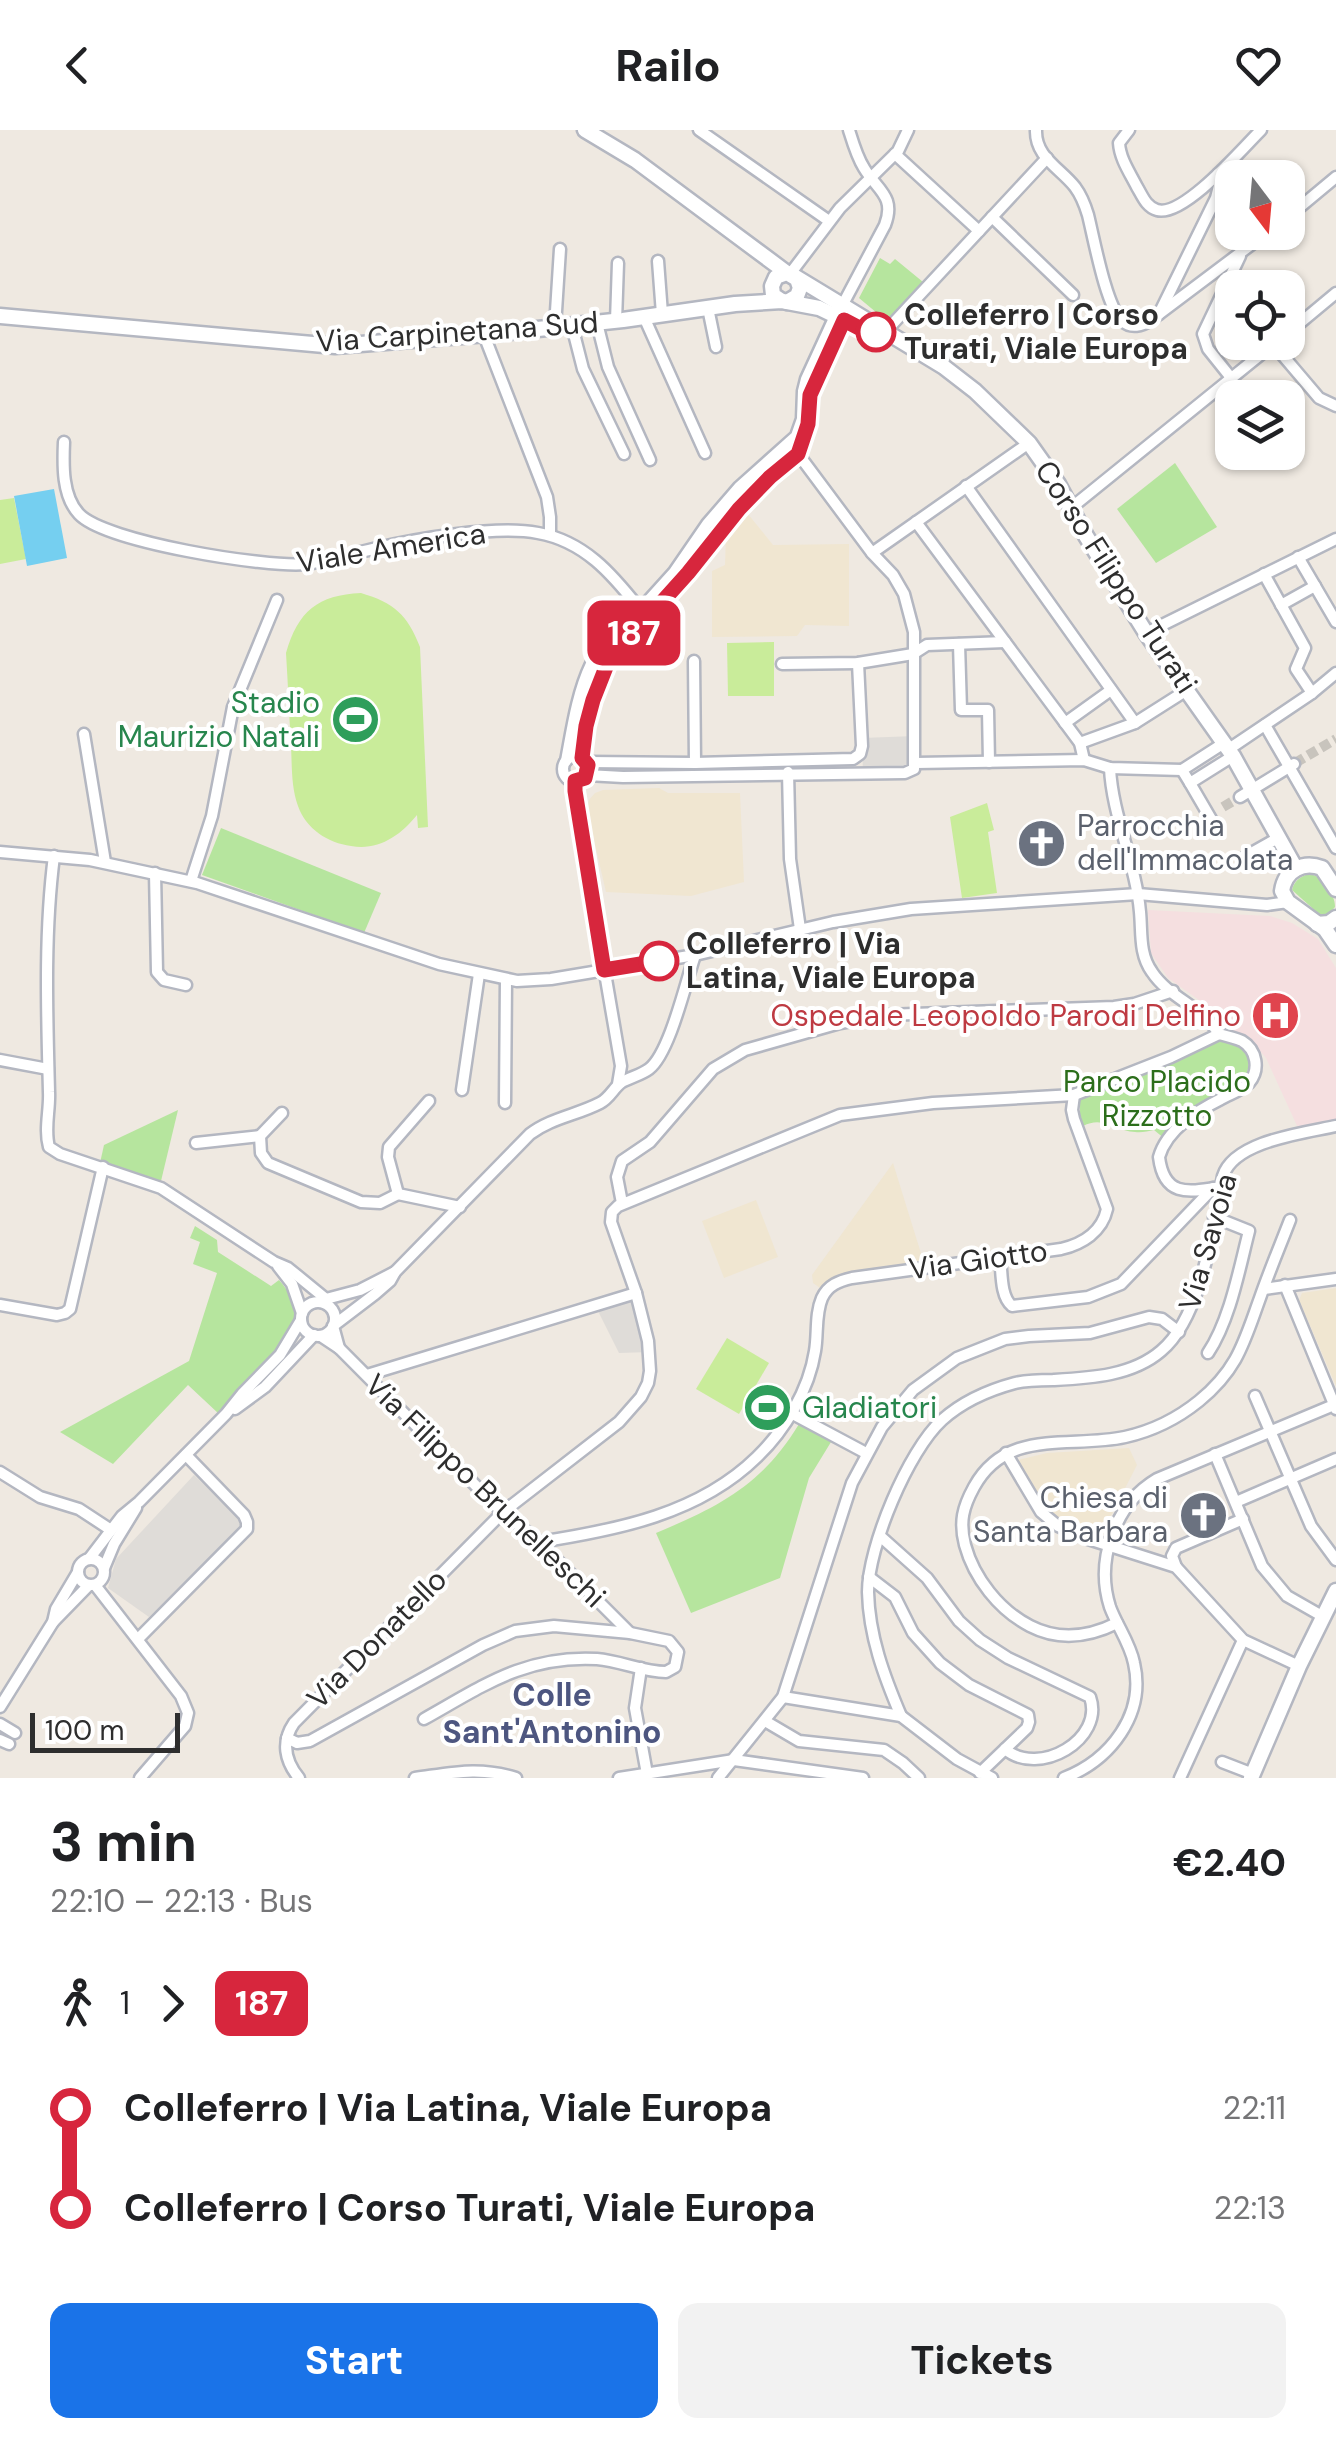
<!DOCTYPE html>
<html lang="en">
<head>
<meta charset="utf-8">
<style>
  :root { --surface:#fff; --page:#f2f2f2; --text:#202124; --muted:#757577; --accent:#1a73e8 }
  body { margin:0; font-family:"DM Sans",sans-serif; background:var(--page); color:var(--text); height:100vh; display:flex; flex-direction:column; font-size:38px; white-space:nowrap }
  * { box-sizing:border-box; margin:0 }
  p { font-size:32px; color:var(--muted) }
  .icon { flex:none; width:55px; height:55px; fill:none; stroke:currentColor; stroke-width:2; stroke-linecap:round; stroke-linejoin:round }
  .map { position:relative; height:1648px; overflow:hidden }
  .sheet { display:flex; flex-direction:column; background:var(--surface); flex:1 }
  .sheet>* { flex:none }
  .badge { padding:0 20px; border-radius:15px; font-size:35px; line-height:65px }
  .needle { width:65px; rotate:164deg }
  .buttons { position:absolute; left:1215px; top:30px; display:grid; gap:20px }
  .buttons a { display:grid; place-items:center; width:90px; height:90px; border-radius:20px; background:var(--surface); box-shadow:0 2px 8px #0004; font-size:50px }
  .scale { position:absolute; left:30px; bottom:25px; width:150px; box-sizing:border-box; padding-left:10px; border:5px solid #2e2e2e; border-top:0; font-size:28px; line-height:35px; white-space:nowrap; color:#2e2e2e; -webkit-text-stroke:8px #fff; paint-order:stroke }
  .map>.badge { position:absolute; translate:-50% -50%; box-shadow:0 0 0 5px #fff }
  .legs { display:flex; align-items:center; gap:15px; height:110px; padding:0 50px; font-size:32px }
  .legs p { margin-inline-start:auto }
  .head { display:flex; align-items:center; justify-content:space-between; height:170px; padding:0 50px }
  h1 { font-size:55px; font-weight:700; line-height:75px }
  .cta { display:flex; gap:20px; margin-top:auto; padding:20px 50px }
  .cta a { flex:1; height:115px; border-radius:20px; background:var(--accent); color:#fff; font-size:40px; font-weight:700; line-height:115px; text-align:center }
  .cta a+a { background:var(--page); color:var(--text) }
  ul { padding:0 50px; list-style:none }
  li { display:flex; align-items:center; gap:35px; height:100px; font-size:38px }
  li i { display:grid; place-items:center; width:15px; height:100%; margin:0 12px; background:currentColor }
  li i::after { content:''; width:25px; height:25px; margin:-12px; border:8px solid; border-radius:50%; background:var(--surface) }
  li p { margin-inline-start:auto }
  li:first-child i { background:linear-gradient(#0000 50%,currentColor 0) }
  li:last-child i { background:linear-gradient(currentColor 50%,#0000 0) }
  header { display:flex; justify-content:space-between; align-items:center; height:130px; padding:0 50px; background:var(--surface); font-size:45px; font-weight:700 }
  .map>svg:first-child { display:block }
  .education { fill:#f0e6d1 }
  .medical { fill:#f5dfe0 }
  .green { fill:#b6e59e }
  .pitch { fill:#c9ec9a }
  .plaza { fill:#dfdcd8 }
  .water { fill:#75cff0 }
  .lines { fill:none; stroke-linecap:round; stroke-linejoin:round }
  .street-tunnel { stroke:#c8c4bd; stroke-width:10; stroke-dasharray:10 5; stroke-linecap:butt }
  .street-casing { stroke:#b4b7c1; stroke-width:15 }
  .secondary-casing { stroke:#b4b7c1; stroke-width:19 }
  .street { stroke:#fff; stroke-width:10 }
  .secondary { stroke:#fff; stroke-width:14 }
  .line-1-casing { stroke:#fff; stroke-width:22 }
  .line-1 { stroke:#d7263d; stroke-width:15 }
  .stop-1-dot { fill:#fff; stroke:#d7263d; stroke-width:5 }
  .labels { text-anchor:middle; stroke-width:8; stroke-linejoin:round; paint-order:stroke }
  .stop-label { font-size:30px; font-weight:bold; fill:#2e2e2e; stroke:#fff; text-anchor:start }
  .street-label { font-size:30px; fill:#2e2e2e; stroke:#fff }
  .leisure-label { font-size:30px; fill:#27864d; stroke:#fff; text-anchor:end }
  .worship-label { font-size:30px; fill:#5b616d; stroke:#fff; text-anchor:start }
  .health-label { font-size:30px; fill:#be3a42; stroke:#fff; text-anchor:end }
  .park-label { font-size:30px; fill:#2c6e1b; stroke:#fff }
  .neighbourhood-label { font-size:32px; font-weight:bold; fill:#4d5680; stroke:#fff }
</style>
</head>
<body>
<header><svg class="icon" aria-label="back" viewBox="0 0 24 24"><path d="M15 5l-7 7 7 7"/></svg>Railo<svg class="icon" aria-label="heart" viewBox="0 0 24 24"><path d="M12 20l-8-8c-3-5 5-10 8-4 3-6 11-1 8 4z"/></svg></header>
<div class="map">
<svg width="1336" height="1648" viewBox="0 0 1336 1648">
  <rect width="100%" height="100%" fill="#efe9e1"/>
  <!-- education -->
  <g class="education">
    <path d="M748,384L773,415L849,414V496L805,495L797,506L712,507V441L725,435L726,405Z"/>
    <path d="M659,658L668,663H740L744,752L691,766L606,762L587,680L589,670L595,663L603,660Z"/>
    <path d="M893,1033L924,1133L845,1145L832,1150L823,1160L813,1153L812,1145Z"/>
    <path d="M756,1070L778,1127L724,1148L702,1091Z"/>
    <path d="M1336,1158V1256L1299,1170L1302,1163Z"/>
    <path d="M1129,1318L1137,1335L1098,1411L1074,1402L1043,1380L1018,1330L1047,1323Z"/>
  </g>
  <!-- medical -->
  <path class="medical" d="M1148,780L1270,786L1292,793L1318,809L1336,838V989L1298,998L1266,928L1248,907L1227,901L1213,880L1168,848L1151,823Z"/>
  <!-- green -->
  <g class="green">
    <path d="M880,128L890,134L895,129L923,152L889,193L859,168Z"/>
    <path d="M1175,333L1217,397L1156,433L1117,379Z"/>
    <path d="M221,698L381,763L364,803L202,745Z"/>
    <path d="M1308,744C1322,744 1335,764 1335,777L1328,785H1320L1292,760C1294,751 1300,747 1308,744Z"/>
    <path d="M1219,911C1225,912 1231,911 1237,914C1253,922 1250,940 1243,953L1165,1009L1154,1000C1148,1001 1142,1003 1135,1002C1116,1001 1103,985 1083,996L1080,989V969Z"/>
    <path d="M178,980L161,1051L100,1033L104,1015Z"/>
    <path d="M195,1096L217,1110L218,1122L271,1156L279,1150C298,1171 299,1191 287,1215L219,1284L188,1255L113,1334L60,1302L189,1231L217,1143L193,1134L200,1112L190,1108Z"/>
    <path d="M799,1294L831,1312L809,1348L780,1448L691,1483L656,1403C720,1376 762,1355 799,1294Z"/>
  </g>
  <!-- pitch -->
  <g class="pitch">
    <path d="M14,368L26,429L0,434V370Z"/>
    <path d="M361,463C394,473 407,484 420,517L428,697L418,698L417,685C400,706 378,721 351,716C328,713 306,699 298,676C291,657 292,635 291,615C289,584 288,554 286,523C298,481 318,465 361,463Z"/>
    <path d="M774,512V566H728L727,513Z"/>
    <path d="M987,673L994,700L988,702L997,763L962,768L950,687Z"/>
    <path d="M727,1208L769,1233L739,1284L696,1259Z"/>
  </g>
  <!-- plaza -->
  <g class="plaza">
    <path d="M915,606L914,639L863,644L862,608Z"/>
    <path d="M636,1163L650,1222L619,1223L595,1175Z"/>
    <path d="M194,1345L246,1395L149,1487L108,1458L116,1429Z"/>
  </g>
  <!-- water -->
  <path class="water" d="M54,359L67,428L27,436L14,366Z"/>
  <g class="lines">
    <!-- street-tunnel -->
    <g class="street-tunnel">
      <path d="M1295,633L1336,609"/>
      <path d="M1223,677L1240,667"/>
    </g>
    <defs>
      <g id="street">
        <path d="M699,0L829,91"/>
        <path d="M1036,0C1035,27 1060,38 1075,57C1081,65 1085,75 1088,85C1094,109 1106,176 1122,191C1131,199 1142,196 1151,190L1268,102"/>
        <path d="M1129,0L1119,13C1120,29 1130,43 1137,57C1142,65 1146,77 1157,80C1183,88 1243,18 1261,0"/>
        <path d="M895,24L979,101"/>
        <path d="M992,87L1073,165"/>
        <path d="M1288,87L1336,47"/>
        <path d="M658,131L662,184"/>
        <path d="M790,144L840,78L898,21L908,0"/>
        <path d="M842,176L885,95C896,66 877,60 864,38C857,27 853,13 849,0"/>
        <path d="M708,178L716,217"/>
        <path d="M1159,184L1216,68L1219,56L1218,44"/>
        <path d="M644,187L705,323"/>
        <path d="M616,191L618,133"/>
        <path d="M597,193L608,237L650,330"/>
        <path d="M572,196L583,239L624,324"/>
        <path d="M555,197L560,119"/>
        <path d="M886,201L1047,28"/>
        <path d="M1288,203L1336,163"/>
        <path d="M484,205L547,367L550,387V405"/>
        <path d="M1274,215L1319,268L1336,276"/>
        <path d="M1232,249L1208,219L1203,204L1240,126"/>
        <path d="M64,312C63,335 62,366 79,384C105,412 267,438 306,434C329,431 351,424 373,419C416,409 496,395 538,403C584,411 612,444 639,478"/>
        <path d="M966,356L1135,593"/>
        <path d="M1071,378L1276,212"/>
        <path d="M916,392L1080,613L1084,630"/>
        <path d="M872,423L1029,313"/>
        <path d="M1298,427L1336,492"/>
        <path d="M1264,444L1305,518L1296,539L1312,563"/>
        <path d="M1281,475L1315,456"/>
        <path d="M1146,503L1336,409"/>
        <path d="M959,514L961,580H988L989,632"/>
        <path d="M694,531L695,633"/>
        <path d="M782,534L858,533L913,524L927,515L1005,512"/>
        <path d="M1065,593L1111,560"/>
        <path d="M1265,595L1336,718"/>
        <path d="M84,604L105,732"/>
        <path d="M1080,613L1135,593L1187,560"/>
        <path d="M1224,613L1182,640L1190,653L1233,626"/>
        <path d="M1229,619L1312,563L1336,543"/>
        <circle cx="576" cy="639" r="13"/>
        <path d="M582,627L593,570L609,532L688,443L739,379L770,347L798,324L808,293L810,265L844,191"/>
        <path d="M566,631C572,599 577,563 591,534L674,442L707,394L739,357L796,306L802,289L803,261L806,249L835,186"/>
        <path d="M587,632L695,633L853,629L860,624L862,616L858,533"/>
        <path d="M916,633L1084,630L1110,638L1182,640"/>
        <path d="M1110,638C1112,685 1136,734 1140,782C1142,803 1139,824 1152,842C1169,868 1203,877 1219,904"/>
        <path d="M788,642L790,729L800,799"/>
        <path d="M587,645L623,647L905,643L914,639V502L904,464L893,445L872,423L790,313"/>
        <path d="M575,651L578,686L621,936L618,954"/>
        <path d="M1190,653L1211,689"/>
        <path d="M1240,667L1294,634"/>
        <path d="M0,722L90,730L197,753L439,834L517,851L551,849L695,825L833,792L911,779L1138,764L1267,775L1288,772"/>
        <path d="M54,726C44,804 47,884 49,962C50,980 44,999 49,1017L60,1024L161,1058L274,1132L288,1138L326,1169"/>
        <path d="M1246,726L1278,708"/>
        <path d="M155,743L157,842L164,850L186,855"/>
        <path d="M191,751L212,686L233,577L277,470"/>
        <path d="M0,930L48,939"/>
        <path d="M462,960L479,844"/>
        <path d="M429,971L389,1017L388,1027L398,1064L460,1077"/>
        <path d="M505,973L506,849"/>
        <path d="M282,983L260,1006L261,1023L268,1033L361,1072L380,1073L398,1064"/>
        <path d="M196,1013L260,1006"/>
        <path d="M622,1073L617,1047L622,1031L650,1012L713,939L745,920L840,893L886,885L1114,877L1134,874L1173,861"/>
        <path d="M1000,1126C1002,1142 1000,1166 1012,1176L1088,1167L1121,1154L1213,1058"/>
        <path d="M278,1136L292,1154L302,1183"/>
        <path d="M1285,1155L1336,1279"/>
        <path d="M1264,1159L1336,1149"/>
        <path d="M326,1169L360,1160L395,1142"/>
        <circle cx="318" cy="1189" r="17"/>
        <path d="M0,1175L57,1185L65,1183L70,1179L103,1037"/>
        <path d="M321,1206L339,1218L333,1196L375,1164L390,1151L395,1142L530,1004C551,988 577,985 600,973C610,968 614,957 622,952C631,947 641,945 649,939C670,923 686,851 695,825"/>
        <path d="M339,1218L497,1377L539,1412L630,1503"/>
        <path d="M1208,1223C1230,1190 1239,1140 1249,1101L1214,1087"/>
        <path d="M367,1245L636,1163"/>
        <path d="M1255,1266L1311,1396L1336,1430"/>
        <path d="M235,1279L265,1257L314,1205"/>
        <path d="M791,1283L866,1323"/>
        <path d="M1006,1323L1041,1382L1058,1396L1082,1407L1176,1437L1243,1510L1299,1536"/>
        <path d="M1215,1324L1262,1436L1287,1466L1322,1486"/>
        <path d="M0,1342L40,1367L79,1379L111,1400"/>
        <path d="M1236,1372L1336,1329"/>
        <path d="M880,1406L927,1448L959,1491L980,1510L1008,1528L1090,1567C1105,1609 1039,1648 1005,1619"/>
        <path d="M539,1412C617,1400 699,1384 757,1327C785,1300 809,1260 815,1221C818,1204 815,1184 822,1168C828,1155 839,1151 852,1148L1061,1119C1082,1114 1102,1102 1107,1079L1074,989L1072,980L1074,965"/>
        <circle cx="91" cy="1442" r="13"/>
        <path d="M89,1429L122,1386L139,1372L226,1284L242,1264L280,1225L301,1190"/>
        <path d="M1176,1437L1172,1426L1176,1418L1243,1389"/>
        <path d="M104,1438L114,1414L136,1378"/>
        <path d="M869,1447L895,1467L913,1503L940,1533L969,1555L1028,1585L1029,1592L1027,1598L980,1643"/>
        <path d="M95,1455L181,1566L188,1583L185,1596L140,1648"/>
        <path d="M53,1492L89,1455"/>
        <path d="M1117,1493C1089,1507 1059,1511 1030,1496C999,1480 974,1448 965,1415C959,1392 963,1377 974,1357C1007,1297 1070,1319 1125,1307C1152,1301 1178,1288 1199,1271C1238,1239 1244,1212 1260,1168C1269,1142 1280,1116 1290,1090"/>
        <path d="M138,1509L247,1399V1392L244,1385L186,1325"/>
        <path d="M641,1538L635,1578L647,1644"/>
        <path d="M783,1567L901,1586L957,1629L992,1648"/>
        <path d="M0,1577L53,1492L56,1479L78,1442"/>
        <path d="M901,1586C884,1546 869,1506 868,1462C868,1417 908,1321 942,1290C962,1272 989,1260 1015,1253C1028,1250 1041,1250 1053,1250C1090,1248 1132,1246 1161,1221C1202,1187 1213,1097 1223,1046C1234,1011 1304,1003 1336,996"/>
        <path d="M765,1591L799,1611L884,1620L903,1633L919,1648"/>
        <path d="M0,1594L15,1603"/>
        <path d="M287,1608L297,1613L310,1611L483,1515L515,1501L554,1496L630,1503L669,1511L678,1522L675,1537L666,1542C643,1542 621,1531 597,1529C525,1525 483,1556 424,1589"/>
        <path d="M0,1610L9,1614"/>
        <path d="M1222,1632L1253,1644"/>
        <path d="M299,1648C285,1631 281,1612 294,1593L503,1382L619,1292L641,1267L648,1253L650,1241L648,1211L636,1163L611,1092L612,1082L618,1076L840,985L933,973L1074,965L1171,927L1219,904C1227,906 1235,908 1242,911C1257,920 1260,940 1249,953C1242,960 1230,964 1221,969C1197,981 1167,999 1159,1027C1164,1068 1189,1062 1221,1057"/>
        <path d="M415,1648C452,1643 479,1636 516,1648"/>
        <path d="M619,1648L734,1630L863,1648"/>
        <path d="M718,1648L783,1567L852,1353L882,1297L913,1260L957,1228L1005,1209L1029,1206L1090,1203L1149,1187L1162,1189L1179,1202"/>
        <path d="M1064,1648C1110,1630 1146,1585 1134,1533C1130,1513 1117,1496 1110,1477C1095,1430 1115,1374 1157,1349L1336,1274"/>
        <path d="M1180,1648L1243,1510"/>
      </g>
      <g id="secondary">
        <path d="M585,0L635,30L787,143"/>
        <path d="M794,146L944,237L975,261L1029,313L1058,354L1086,406L1146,503L1233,626L1296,739"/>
        <path d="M782,171L773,165L772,156L776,147L787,143L797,149L800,158L797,166L787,172"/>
        <path d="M0,186L335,216L500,203L623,190L735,174L782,171L819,178L867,201H886"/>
        <path d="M1336,759L1322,738C1303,731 1285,740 1282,761L1288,772L1325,799L1336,815"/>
        <path d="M1317,794L1329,793L1336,788"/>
        <path d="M1251,1648L1299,1536L1336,1461"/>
      </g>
    </defs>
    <!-- street casing -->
    <use href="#street" class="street-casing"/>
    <!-- secondary casing -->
    <use href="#secondary" class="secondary-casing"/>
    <!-- street -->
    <use href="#street" class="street"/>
    <!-- secondary -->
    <use href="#secondary" class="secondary"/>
  </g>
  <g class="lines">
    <defs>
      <path id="line-1" d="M659,831L604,840L575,661V651L585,648L588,635L582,628L586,596L593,570L608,532L688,443L739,379L770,347L798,324L808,294L810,265L844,190L863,200L876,202"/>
    </defs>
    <!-- line-1 casing -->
    <use href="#line-1" class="line-1-casing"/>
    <!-- line-1 -->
    <use href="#line-1" class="line-1"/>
  </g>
  <!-- icons -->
  <defs>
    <symbol id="stadium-disc" viewBox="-11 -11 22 22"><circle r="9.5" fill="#2e9e5b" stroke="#fff"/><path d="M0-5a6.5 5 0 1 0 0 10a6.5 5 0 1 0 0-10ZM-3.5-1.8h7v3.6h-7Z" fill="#fff"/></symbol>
    <symbol id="church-disc" viewBox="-11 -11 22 22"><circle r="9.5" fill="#6b7280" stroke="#fff"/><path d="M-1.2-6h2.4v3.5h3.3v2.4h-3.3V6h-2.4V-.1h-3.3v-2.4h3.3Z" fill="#fff"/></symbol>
    <symbol id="hospital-disc" viewBox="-11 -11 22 22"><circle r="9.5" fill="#e0444e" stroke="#fff"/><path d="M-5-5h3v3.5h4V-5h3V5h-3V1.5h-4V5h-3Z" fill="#fff"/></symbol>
  </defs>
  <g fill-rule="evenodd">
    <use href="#stadium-disc" x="328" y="562" width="55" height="55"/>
    <use href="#church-disc" x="1014" y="686" width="55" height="55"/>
    <use href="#hospital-disc" x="1248" y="858" width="55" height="55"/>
    <use href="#stadium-disc" x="740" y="1250" width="55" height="55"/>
    <use href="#church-disc" x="1176" y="1358" width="55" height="55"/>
  </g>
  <!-- markers -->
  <g class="stop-1-dot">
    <circle cx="876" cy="202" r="18"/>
    <circle cx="659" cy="831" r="18"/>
  </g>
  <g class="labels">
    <!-- stop labels -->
    <g class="stop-label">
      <text x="904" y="195">Colleferro | Corso<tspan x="904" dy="34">Turati, Viale Europa</tspan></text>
      <text x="686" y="824">Colleferro | Via<tspan x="686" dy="34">Latina, Viale Europa</tspan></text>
    </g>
    <!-- street labels -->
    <g class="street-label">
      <text transform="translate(457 202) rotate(-4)" y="10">Via Carpinetana Sud</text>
      <text transform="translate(391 418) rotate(-9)" y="10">Viale America</text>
      <text transform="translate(1116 447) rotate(57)" y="10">Corso Filippo Turati</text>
      <text transform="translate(1208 1112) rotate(-74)" y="10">Via Savoia</text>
      <text transform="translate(978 1130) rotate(-8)" y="10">Via Giotto</text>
      <text transform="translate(485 1361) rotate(44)" y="10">Via Filippo Brunelleschi</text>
      <text transform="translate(377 1509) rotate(-45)" y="10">Via Donatello</text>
    </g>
    <!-- leisure labels -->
    <g class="leisure-label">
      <text x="320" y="583">Stadio<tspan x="320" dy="34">Maurizio Natali</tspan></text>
      <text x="802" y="1288" text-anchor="start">Gladiatori</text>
    </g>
    <!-- worship labels -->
    <g class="worship-label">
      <text x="1077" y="706">Parrocchia<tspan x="1077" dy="34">dell'Immacolata</tspan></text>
      <text x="1168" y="1378" text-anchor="end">Chiesa di<tspan x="1168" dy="34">Santa Barbara</tspan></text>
    </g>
    <!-- health labels -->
    <g class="health-label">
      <text x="1241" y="896">Ospedale Leopoldo Parodi Delfino</text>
    </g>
    <!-- park labels -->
    <g class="park-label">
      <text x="1157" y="962">Parco Placido<tspan x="1157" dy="34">Rizzotto</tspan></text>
    </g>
    <!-- neighbourhood labels -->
    <g class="neighbourhood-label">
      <text x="552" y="1576">Colle<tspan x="552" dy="37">Sant'Antonino</tspan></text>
    </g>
  </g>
</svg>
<div class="buttons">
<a><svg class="needle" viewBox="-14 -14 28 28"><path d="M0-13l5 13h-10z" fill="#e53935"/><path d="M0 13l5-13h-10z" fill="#757577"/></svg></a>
<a><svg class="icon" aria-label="locate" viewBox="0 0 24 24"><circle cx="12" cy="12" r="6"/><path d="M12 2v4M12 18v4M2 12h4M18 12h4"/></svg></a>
<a><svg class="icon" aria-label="layers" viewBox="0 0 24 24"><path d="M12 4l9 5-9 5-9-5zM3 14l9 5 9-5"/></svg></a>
</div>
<div class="scale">100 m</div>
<b class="badge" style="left:634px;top:503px;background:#d7263d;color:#fff">187</b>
</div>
<section class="sheet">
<div class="head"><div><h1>3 min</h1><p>22:10 – 22:13 · Bus</p></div><b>€2.40</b></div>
<div class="legs"><svg class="icon" aria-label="walk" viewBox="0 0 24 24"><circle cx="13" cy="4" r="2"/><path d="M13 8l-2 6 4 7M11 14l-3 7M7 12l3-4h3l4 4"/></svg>1<svg class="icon" aria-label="forward" viewBox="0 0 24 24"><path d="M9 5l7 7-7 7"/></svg><b class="badge" style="background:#d7263d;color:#fff">187</b></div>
<ul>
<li><i style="color:#d7263d"></i><b>Colleferro | Via Latina, Viale Europa</b><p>22:11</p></li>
<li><i style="color:#d7263d"></i><b>Colleferro | Corso Turati, Viale Europa</b><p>22:13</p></li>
</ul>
<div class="cta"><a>Start</a><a>Tickets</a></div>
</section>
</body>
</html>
